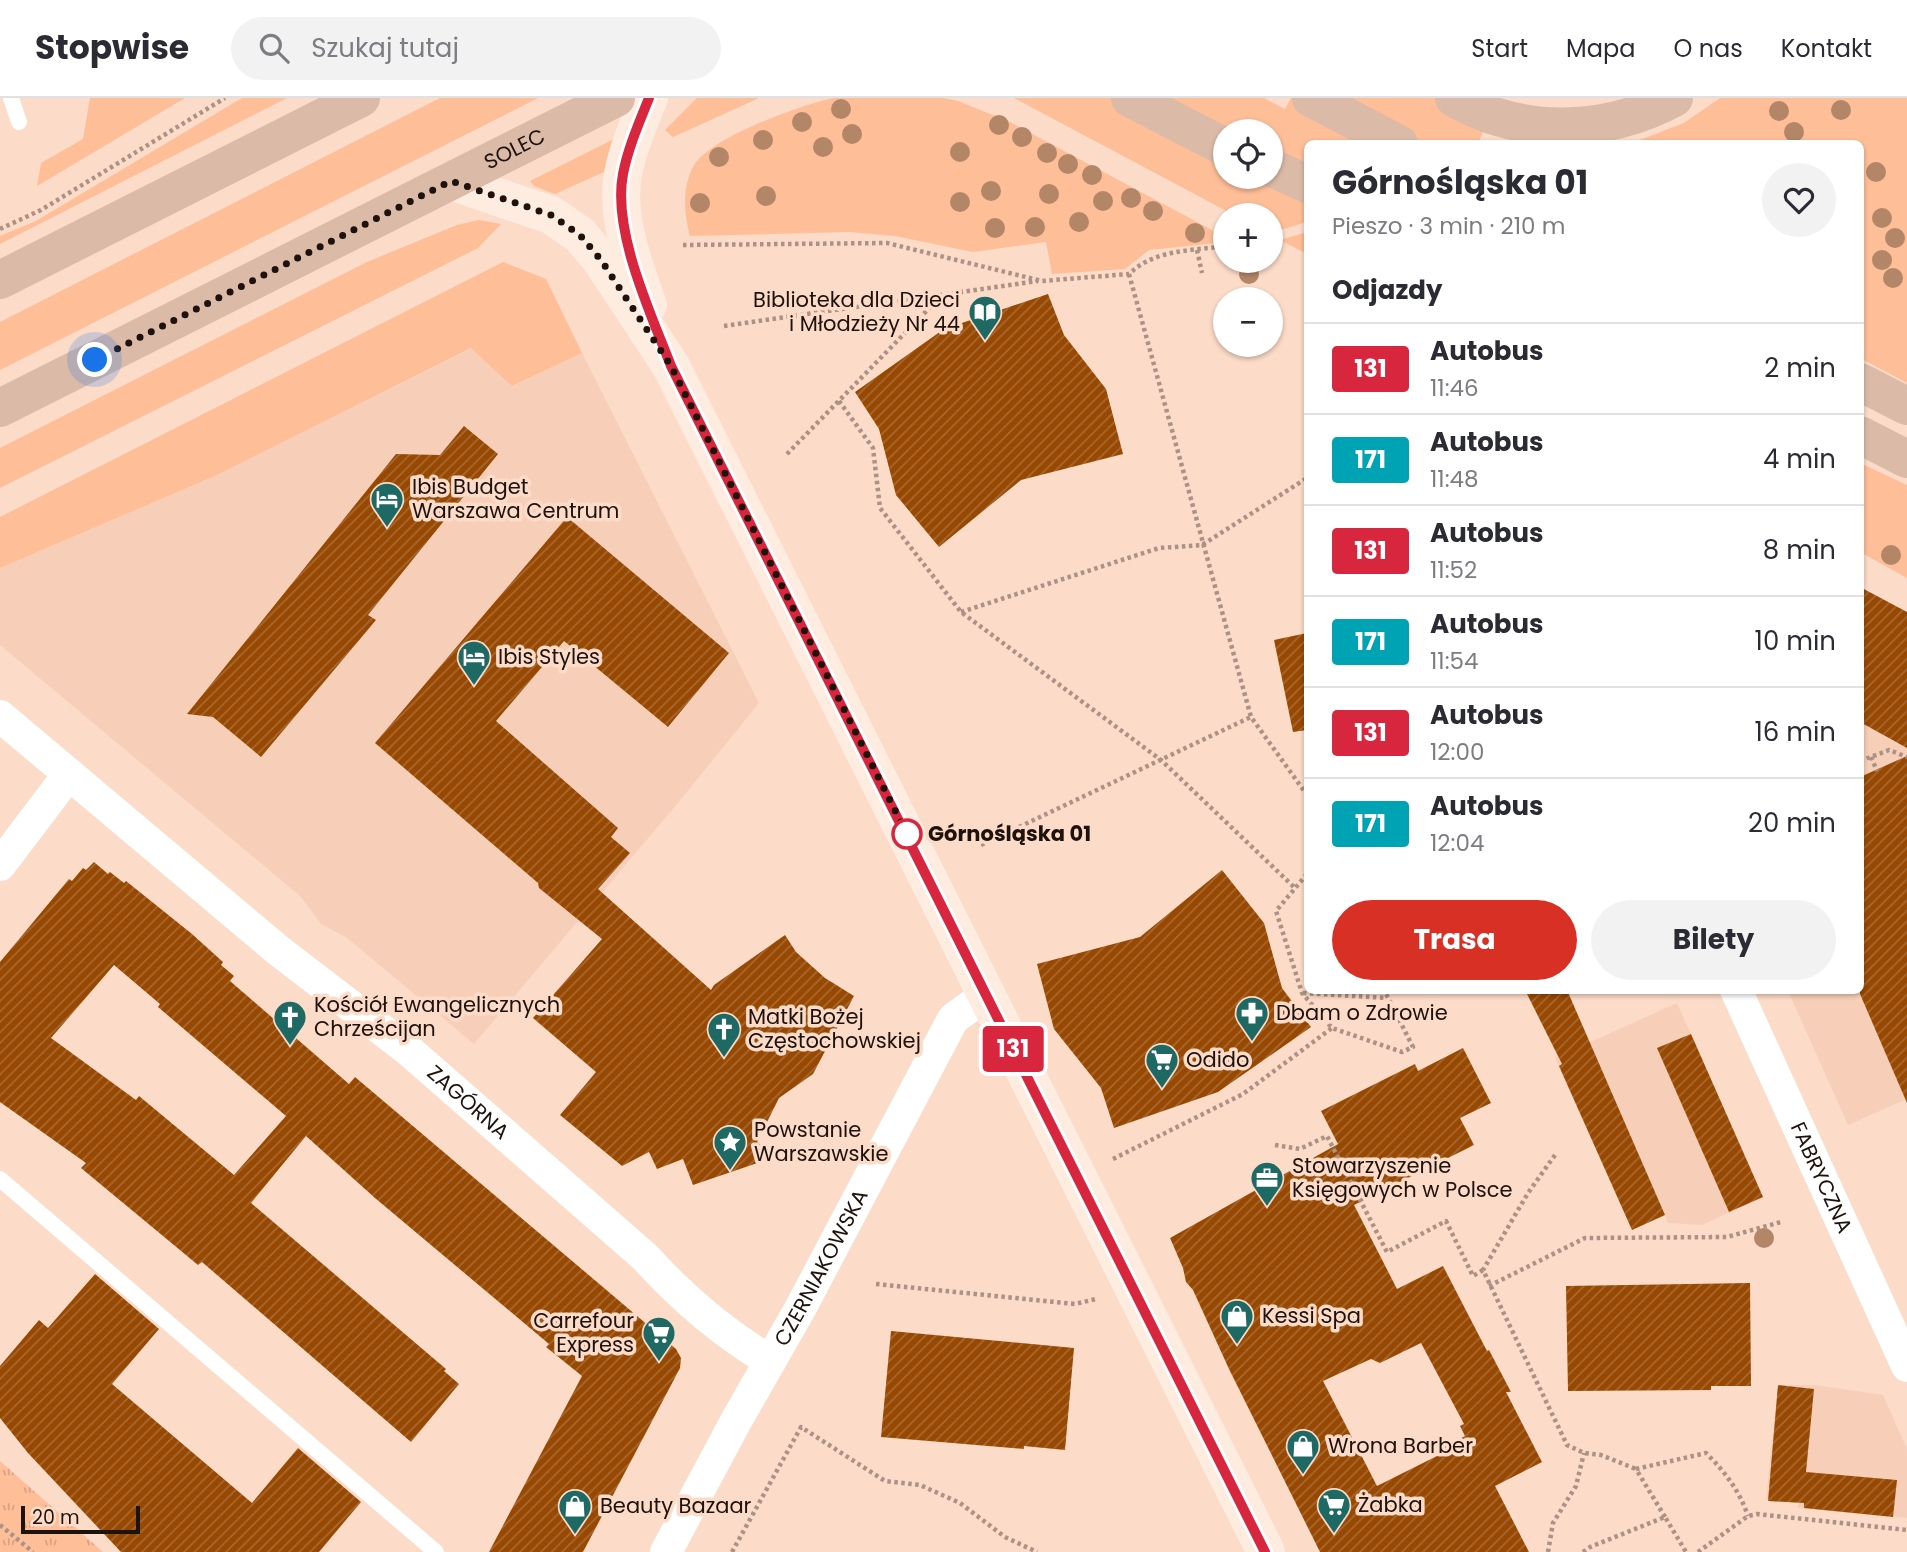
<!DOCTYPE html>
<html lang="pl">
<head>
<meta charset="utf-8">
<style>
  :root { --surface:#fff; --page:#f2f2f3; --text:#2b2b33; --muted:#7c7c81; --line:#e1e1e2; --accent:#d93025 }
  body { margin:0; font-family:Poppins,sans-serif; background:var(--page); color:var(--text); height:100vh; display:flex; flex-direction:column; font-size:26px; white-space:nowrap }
  * { box-sizing:border-box; margin:0 }
  p { font-size:23px; color:var(--muted) }
  .icon { flex:none; width:38px; height:38px; fill:none; stroke:currentColor; stroke-width:2; stroke-linecap:round; stroke-linejoin:round }
  .map { position:relative; flex:1; overflow:hidden }
  .sheet { position:absolute; left:1304px; top:42px; width:560px; height:854px; display:flex; flex-direction:column; background:var(--surface); border-radius:10px; box-shadow:0 2px 5px #0004 }
  .sheet>* { flex:none }
  .badge { padding:0 14px; border-radius:5px; font-size:24px; line-height:46px }
  .fabs { position:absolute; left:1213px; top:21px; display:grid; gap:14px }
  .fabs a { display:grid; place-items:center; width:70px; height:70px; border-radius:50%; background:var(--surface); box-shadow:0 2px 5px #0004; font-size:35px }
  .scale { position:absolute; left:21px; bottom:18px; width:119px; box-sizing:border-box; padding-left:7px; border:4px solid #1d120c; border-top:0; font-size:19px; line-height:24px; white-space:nowrap; color:#1d120c; -webkit-text-stroke:5px #fcdbc8; paint-order:stroke }
  .you { position:absolute; width:35px; height:35px; margin:-18px; border:5px solid #fff; border-radius:50%; background:#1a73e8; box-shadow:0 0 0 10px #1a73e833 }
  .map>.badge { position:absolute; translate:-50% -50%; box-shadow:0 0 0 4px #fff }
  h2 { padding:0 28px; font-size:26px; line-height:63px }
  .round { display:grid; place-items:center; flex:none; width:74px; height:74px; border-radius:37px; background:var(--page) }
  .head { display:flex; align-items:center; justify-content:space-between; height:119px; padding:0 28px }
  h1 { font-size:33px; font-weight:700; line-height:52px }
  .button { display:flex; gap:14px; margin-top:auto; padding:14px 28px }
  .button a { flex:1; height:80px; border-radius:42px; background:var(--accent); color:#fff; font-size:28px; font-weight:700; line-height:80px; text-align:center }
  .button a+a { background:var(--page); color:var(--text) }
  ul { padding:0; list-style:none }
  li { display:flex; align-items:center; gap:21px; height:91px; padding:0 28px; border-top:2px solid var(--line) }
  li div { flex:1 }
  li b { display:block; font-size:26px }
  li em { font-style:normal }
  li .badge { min-width:77px; font-weight:700; text-align:center }
  header { display:flex; align-items:center; gap:42px; box-sizing:border-box; height:98px; padding:0 35px; background:var(--surface); border-bottom:2px solid var(--line) }
  header strong { font-size:33px }
  nav { display:flex; gap:38px; margin-inline-start:auto; font-size:24px }
  .search { width:490px; height:63px; background:var(--page); display:flex; align-items:center; gap:18px; box-sizing:border-box; padding:0 24px; border-radius:38px; color:var(--muted); font-size:26px }
  .map>svg:first-child { display:block }
  .built { fill:#f7cfb8 }
  .green { fill:#febe98; fill-rule:evenodd }
  .park { fill:url(#park-tufts) }
  .building { fill:url(#building-hatch); fill-rule:evenodd }
  .lines { fill:none; stroke-linecap:round; stroke-linejoin:round }
  .path { stroke:#ab9284; stroke-width:4.5; stroke-dasharray:3.5 3.5; stroke-linecap:butt }
  .lane { stroke:#fff; stroke-width:16 }
  .street { stroke:#fff; stroke-width:32 }
  .secondary { stroke:#feece1; stroke-width:38 }
  .primary { stroke:#dcbaa8; stroke-width:38 }
  .tree { fill:#b48668 }
  .line-casing { stroke:#fff; stroke-width:16 }
  .line { stroke:#d7263d; stroke-width:10 }
  .walk { stroke:#1d120c; stroke-width:7; stroke-dasharray:0 12.6 }
  .stop-dot { fill:#fff; stroke:#d7263d; stroke-width:3.5 }
  .labels { text-anchor:middle; stroke-width:7; stroke-linejoin:round; paint-order:stroke }
  .street-label { font-size:21px; fill:#1d120c; stroke:#fcdbc8 }
  .poi-label { font-size:21px; fill:#1d120c; stroke:#fcdbc8; text-anchor:start }
  .stop-label { font-size:21px; font-weight:bold; fill:#1d120c; stroke:#fcdbc8; text-anchor:start }
</style>
</head>
<body>
<header>
<strong>Stopwise</strong>
<div class="search"><svg class="icon" aria-label="search" viewBox="0 0 24 24"><circle cx="10" cy="10" r="6"/><path d="M15 15l6 6"/></svg>Szukaj tutaj</div>
<nav><a>Start</a><a>Mapa</a><a>O nas</a><a>Kontakt</a></nav>
</header>
<div class="map">
<svg width="1907" height="1454" viewBox="0 0 1907 1454">
  <defs>
    <pattern id="park-tufts" width="24" height="20" patternUnits="userSpaceOnUse" patternTransform="scale(1.75)"><rect width="24" height="20" fill="#febe98"/><path d="M3 7l-1-3M5 7V3M7 7l1-3M15 17l-1-3M17 17v-4M19 17l1-3" fill="none" stroke="#d9a282"/></pattern>
    <pattern id="building-hatch" width="6" height="6" patternUnits="userSpaceOnUse" patternTransform="scale(1.75)"><rect width="6" height="6" fill="#994800"/><path d="M-1 1l2-2M0 6l6-6M5 7l2-2" fill="none" stroke="#a36a37"/></pattern>
  </defs>
  <rect width="100%" height="100%" fill="#fcdbc8"/>
  <!-- built -->
  <g class="built">
    <path d="M472,250L513,288L582,255L759,605L677,706L474,946L346,839L321,826L300,798L0,547V470L215,378Z"/>
    <path d="M1860,489L1907,515V1001L1848,1027L1788,893L1860,892Z"/>
    <path d="M1677,905L1763,1099L1702,1127L1668,1125L1665,1117L1632,1132L1555,960Z"/>
    <path d="M1778,1287H1815L1883,1297L1907,1351V1420L1798,1410V1405L1766,1402Z"/>
  </g>
  <!-- green -->
  <g class="green">
    <path d="M90,0H185L37,88L41,65L83,41Z"/>
    <path d="M242,0H287L0,146V138L36,123Z"/>
    <path d="M440,0H538L0,272V224Z"/>
    <path d="M697,0H759L673,39L665,32Z"/>
    <path d="M833,0H943L958,3L1010,24L1225,139V144L1149,152L1125,171L1052,176L1046,144L973,154L895,138L849,134L690,138C684,116 682,90 693,69C708,40 801,7 833,0Z"/>
    <path d="M1014,0H1264L1285,11L1291,0H1499L1478,45L1307,46V124L1271,135L1270,117H1234ZM1225,33H1270V79H1225Z"/>
    <path d="M1720,0H1907V285L1860,260V46L1632,45L1684,25Z"/>
    <path d="M616,40L606,73L555,96L534,88L530,83Z"/>
    <path d="M479,122L501,126L478,150L0,390V350L367,164L457,127Z"/>
    <path d="M1307,134V156L1280,142Z"/>
    <path d="M503,164L546,181L582,255L512,288L471,250L215,378L0,470V419Z"/>
    <path d="M1860,365L1907,387V480L1860,454Z"/>
  </g>
  <!-- park -->
  <path class="park" d="M0,1363L103,1454H0Z"/>
  <!-- building -->
  <g class="building">
    <path d="M1048,196L1064,237L1106,291L1123,356L1021,382L939,449L896,397L879,331L855,294L944,231Z"/>
    <path d="M464,328L498,356L368,517L376,522L261,659L213,619L187,616L396,356L440,357Z"/>
    <path d="M567,419L729,555L668,629L564,543L496,623L618,730L611,739L630,755L598,791L711,892L714,887L785,837L796,854L825,880L854,898L813,976L779,1000L757,1044L775,1059L693,1087L683,1061L657,1071L649,1054L622,1068L560,1017L596,974L533,920L602,841L539,790L538,785L375,645Z"/>
    <path d="M1860,489L1907,514V650L1860,624Z"/>
    <path d="M1307,535V632L1293,634L1274,542Z"/>
    <path d="M1907,658V1005L1860,896V679Z"/>
    <path d="M94,764L108,776L110,774L124,785L126,783L192,836L223,864L221,867L234,878L230,883L349,986L355,979L676,1251L681,1260L680,1270L583,1454H489L582,1278L546,1249L549,1246L375,1100L306,1038L251,1105L446,1271L444,1273L459,1286L411,1344L202,1164L198,1167L81,1070L86,1065L0,1004V864L69,781L72,783L83,770L86,772ZM114,867L160,906L158,909L286,1018L234,1077L139,998L136,1002L51,940Z"/>
    <path d="M1222,772L1264,825L1282,890L1311,929L1218,994L1114,1030L1101,990L1054,931L1037,866L1140,839Z"/>
    <path d="M1525,892H1567L1665,1117L1632,1132L1559,968L1562,966Z"/>
    <path d="M1691,936L1763,1099L1729,1114L1657,950Z"/>
    <path d="M1463,950L1491,1005L1460,1020L1474,1047L1354,1107L1397,1191L1443,1168L1487,1253L1489,1252L1511,1294H1506L1542,1364L1495,1388L1529,1454H1320L1229,1271L1193,1192L1186,1184L1183,1170L1170,1140L1338,1046L1321,1013L1415,966L1418,973ZM1421,1245L1464,1326L1460,1328L1465,1338L1442,1350L1439,1357L1377,1388L1323,1283L1371,1261L1380,1265Z"/>
    <path d="M95,1176L159,1231L112,1286L252,1405L298,1350L361,1404L319,1454H121L28,1355L0,1320V1268L39,1222L48,1230Z"/>
    <path d="M1750,1185L1751,1288H1711V1292L1568,1293L1566,1188Z"/>
    <path d="M891,1233L1074,1250L1065,1352L1024,1348V1351L881,1339Z"/>
    <path d="M1778,1287L1814,1291L1806,1374L1897,1382L1893,1419L1804,1410V1405L1768,1403Z"/>
  </g>
  <g class="lines">
    <!-- path -->
    <g class="path">
      <path d="M0,131L41,112L225,0"/>
      <path d="M683,147L887,145L1042,183L1129,176C1155,151 1191,153 1225,148"/>
      <path d="M1197,152L1202,175"/>
      <path d="M1129,176L1251,619L1307,697"/>
      <path d="M724,228L1038,183"/>
      <path d="M839,303L873,350L880,410L961,514L1161,662L1295,790"/>
      <path d="M787,356L943,196"/>
      <path d="M961,514L1159,450L1202,447L1307,380"/>
      <path d="M1871,659L1877,673"/>
      <path d="M1860,663L1889,652L1907,659"/>
      <path d="M981,747L1251,619"/>
      <path d="M1307,776L1276,813L1302,895L1332,930L1402,954L1413,949L1384,892"/>
      <path d="M1303,895L1387,900"/>
      <path d="M1275,1047L1300,1051L1327,1038L1387,1154L1446,1123L1473,1178L1483,1172"/>
      <path d="M1555,1057L1528,1095L1483,1172L1567,1347L1584,1355L1601,1357L1636,1371"/>
      <path d="M1113,1061L1243,996L1332,930"/>
      <path d="M876,1186L1075,1206L1096,1201"/>
      <path d="M1489,1188L1585,1140L1727,1139L1781,1124"/>
      <path d="M1665,1419L1636,1371L1706,1355C1725,1374 1739,1392 1748,1418"/>
      <path d="M0,1427L33,1454"/>
      <path d="M732,1454L801,1329L885,1383L920,1387L960,1405L1005,1439L1037,1454"/>
      <path d="M1548,1454L1553,1425L1576,1388L1584,1355"/>
      <path d="M1583,1454L1590,1449L1665,1419L1686,1454"/>
      <path d="M1698,1454L1748,1418L1757,1416L1907,1432"/>
    </g>
    <!-- lane -->
    <g class="lane">
      <path d="M11,0L19,24"/>
      <path d="M0,1081L436,1454"/>
    </g>
    <!-- street -->
    <g class="street">
      <path id="s1" d="M0,618L279,853L407,951L645,1159C682,1200 723,1235 770,1263"/>
      <path d="M0,767L69,676"/>
      <path id="s2" d="M1736,892L1907,1268"/>
      <path id="s3" d="M666,1454L736,1323L800,1211L953,921L986,897"/>
    </g>
    <!-- secondary -->
    <g class="secondary">
      <path d="M451,83L551,117L580,137L601,162L671,268L1266,1454"/>
      <path d="M648,207C634,169 615,117 623,76C628,50 639,25 649,0"/>
    </g>
    <!-- primary -->
    <g class="primary">
      <path d="M1130,0L1225,49"/>
      <path d="M1311,0L1399,46"/>
      <path d="M1454,0C1522,39 1605,37 1674,0"/>
      <path d="M1270,69L1307,86"/>
      <path d="M0,182L361,0"/>
      <path d="M1860,284L1907,308"/>
      <path id="s4" d="M0,310L616,0"/>
      <path d="M1860,337L1907,361"/>
    </g>
  </g>
  <!-- trees -->
  <g class="tree">
    <circle cx="841" cy="11" r="10"/>
    <circle cx="1841" cy="12" r="10"/>
    <circle cx="1779" cy="13" r="10"/>
    <circle cx="802" cy="24" r="10"/>
    <circle cx="999" cy="27" r="10"/>
    <circle cx="1794" cy="34" r="10"/>
    <circle cx="852" cy="36" r="10"/>
    <circle cx="1022" cy="39" r="10"/>
    <circle cx="763" cy="42" r="10"/>
    <circle cx="823" cy="49" r="10"/>
    <circle cx="960" cy="54" r="10"/>
    <circle cx="1047" cy="55" r="10"/>
    <circle cx="719" cy="59" r="10"/>
    <circle cx="1068" cy="66" r="10"/>
    <circle cx="1876" cy="74" r="10"/>
    <circle cx="1092" cy="77" r="10"/>
    <circle cx="991" cy="93" r="10"/>
    <circle cx="1049" cy="96" r="10"/>
    <circle cx="766" cy="98" r="10"/>
    <circle cx="1131" cy="100" r="10"/>
    <circle cx="1103" cy="103" r="10"/>
    <circle cx="960" cy="104" r="10"/>
    <circle cx="700" cy="105" r="10"/>
    <circle cx="1153" cy="113" r="10"/>
    <circle cx="1882" cy="120" r="10"/>
    <circle cx="1079" cy="124" r="10"/>
    <circle cx="1035" cy="129" r="10"/>
    <circle cx="995" cy="130" r="10"/>
    <circle cx="1195" cy="135" r="10"/>
    <circle cx="1895" cy="140" r="10"/>
    <circle cx="1882" cy="162" r="10"/>
    <circle cx="1249" cy="176" r="10"/>
    <circle cx="1893" cy="180" r="10"/>
    <circle cx="1891" cy="457" r="10"/>
    <circle cx="1764" cy="1140" r="10"/>
  </g>
  <g class="lines">
    <defs>
      <path id="line" d="M649,0C639,25 628,50 623,76C612,133 651,216 671,268L1265,1454"/>
    </defs>
    <!-- line casing -->
    <use href="#line" class="line-casing"/>
    <!-- line -->
    <use href="#line" class="line"/>
    <!-- walk -->
    <path class="walk" d="M95,262L451,83L551,117L580,137L601,162L671,268L907,736"/>
  </g>
  <!-- icons -->
  <defs>
    <symbol id="library-pin" viewBox="-11 -11 22 30"><path d="M0 17L-7.5 6A9.5 9.5 0 1 1 7.5 6Z" fill="#1e6963" stroke="#fcdbc8"/><path d="M-6-4Q-3-5.5-.7-3.5V5Q-3 3-6 4ZM6-4Q3-5.5 .7-3.5V5Q3 3 6 4Z" fill="#fff"/></symbol>
    <symbol id="hotel-pin" viewBox="-11 -11 22 30"><path d="M0 17L-7.5 6A9.5 9.5 0 1 1 7.5 6Z" fill="#1e6963" stroke="#fcdbc8"/><path d="M-6-4.5h1.5V1H6V5H4.5V3h-9V5H-6ZM-4 0a1.8 1.8 0 1 1 3.6 0ZM.5 0V-2.5h3Q6-2.5 6 0Z" fill="#fff"/></symbol>
    <symbol id="pharmacy-pin" viewBox="-11 -11 22 30"><path d="M0 17L-7.5 6A9.5 9.5 0 1 1 7.5 6Z" fill="#1e6963" stroke="#fcdbc8"/><path d="M-2-6h4v4h4v4h-4v4h-4v-4h-4v-4h4Z" fill="#fff"/></symbol>
    <symbol id="church-pin" viewBox="-11 -11 22 30"><path d="M0 17L-7.5 6A9.5 9.5 0 1 1 7.5 6Z" fill="#1e6963" stroke="#fcdbc8"/><path d="M-1.2-6h2.4v3.5h3.3v2.4h-3.3V6h-2.4V-.1h-3.3v-2.4h3.3Z" fill="#fff"/></symbol>
    <symbol id="supermarket-pin" viewBox="-11 -11 22 30"><path d="M0 17L-7.5 6A9.5 9.5 0 1 1 7.5 6Z" fill="#1e6963" stroke="#fcdbc8"/><path d="M-6-5.5h2.5l.6 2H6L4.5 2H-2.5L-4.4-4H-6ZM-1.5 3.2a1.3 1.3 0 1 0 .1 0ZM3 3.2a1.3 1.3 0 1 0 .1 0Z" fill="#fff"/></symbol>
    <symbol id="sight-pin" viewBox="-11 -11 22 30"><path d="M0 17L-7.5 6A9.5 9.5 0 1 1 7.5 6Z" fill="#1e6963" stroke="#fcdbc8"/><path d="M0-6L1.8-2.2L6-1.7L2.9 1.2L3.7 5.4L0 3.3L-3.7 5.4L-2.9 1.2L-6-1.7L-1.8-2.2Z" fill="#fff"/></symbol>
    <symbol id="office-pin" viewBox="-11 -11 22 30"><path d="M0 17L-7.5 6A9.5 9.5 0 1 1 7.5 6Z" fill="#1e6963" stroke="#fcdbc8"/><path d="M-6-3h4V-5.5h4V-3h4V5H-6ZM-1-4.5V-3h2v-1.5ZM-6 0V1H6V0Z" fill="#fff"/></symbol>
    <symbol id="shop-pin" viewBox="-11 -11 22 30"><path d="M0 17L-7.5 6A9.5 9.5 0 1 1 7.5 6Z" fill="#1e6963" stroke="#fcdbc8"/><path d="M-5-2.5h2.3a2.7 3.5 0 0 1 5.4 0H5L5.5 6h-11ZM-1.5-2.5h3a1.5 2.3 0 0 0-3 0Z" fill="#fff"/></symbol>
  </defs>
  <g fill-rule="evenodd">
    <use href="#library-pin" x="966" y="195" width="38" height="52"/>
    <use href="#hotel-pin" x="368" y="382" width="38" height="52"/>
    <use href="#hotel-pin" x="455" y="540" width="38" height="52"/>
    <use href="#pharmacy-pin" x="1233" y="896" width="38" height="52"/>
    <use href="#church-pin" x="271" y="900" width="38" height="52"/>
    <use href="#church-pin" x="705" y="912" width="38" height="52"/>
    <use href="#supermarket-pin" x="1143" y="943" width="38" height="52"/>
    <use href="#sight-pin" x="711" y="1025" width="38" height="52"/>
    <use href="#office-pin" x="1248" y="1061" width="38" height="52"/>
    <use href="#shop-pin" x="1218" y="1199" width="38" height="52"/>
    <use href="#supermarket-pin" x="640" y="1216" width="38" height="52"/>
    <use href="#shop-pin" x="1284" y="1329" width="38" height="52"/>
    <use href="#supermarket-pin" x="1315" y="1388" width="38" height="52"/>
    <use href="#shop-pin" x="556" y="1389" width="38" height="52"/>
  </g>
  <!-- markers -->
  <circle class="stop-dot" cx="907" cy="736" r="14"/>
  <g class="labels">
    <!-- street labels -->
    <g class="street-label">
      <text dy="7" stroke="none"><textPath href="#s4" startOffset="576">SOLEC</textPath></text>
      <text dy="7" stroke="none"><textPath href="#s1" startOffset="607">ZAGÓRNA</textPath></text>
      <text dy="7" stroke="none"><textPath href="#s2" startOffset="206">FABRYCZNA</textPath></text>
      <text dy="7" stroke="none"><textPath href="#s3" startOffset="324">CZERNIAKOWSKA</textPath></text>
    </g>
    <!-- poi labels -->
    <g class="poi-label">
      <text x="960" y="209" text-anchor="end">Biblioteka dla Dzieci<tspan x="960" dy="24">i Młodzieży Nr 44</tspan></text>
      <text x="412" y="396">Ibis Budget<tspan x="412" dy="24">Warszawa Centrum</tspan></text>
      <text x="498" y="566">Ibis Styles</text>
      <text x="314" y="914">Kościół Ewangelicznych<tspan x="314" dy="24">Chrześcijan</tspan></text>
      <text x="1276" y="922">Dbam o Zdrowie</text>
      <text x="748" y="926">Matki Bożej<tspan x="748" dy="24">Częstochowskiej</tspan></text>
      <text x="1186" y="969">Odido</text>
      <text x="754" y="1039">Powstanie<tspan x="754" dy="24">Warszawskie</tspan></text>
      <text x="1292" y="1075">Stowarzyszenie<tspan x="1292" dy="24">Księgowych w Polsce</tspan></text>
      <text x="1262" y="1225">Kessi Spa</text>
      <text x="634" y="1230" text-anchor="end">Carrefour<tspan x="634" dy="24">Express</tspan></text>
      <text x="1328" y="1355">Wrona Barber</text>
      <text x="1358" y="1414">Żabka</text>
      <text x="600" y="1415">Beauty Bazaar</text>
    </g>
    <!-- stop labels -->
    <g class="stop-label">
      <text x="928" y="743">Górnośląska 01</text>
    </g>
  </g>
</svg>
<div class="fabs">
<a><svg class="icon" aria-label="locate" viewBox="0 0 24 24"><circle cx="12" cy="12" r="6"/><path d="M12 2v4M12 18v4M2 12h4M18 12h4"/></svg></a>
<a>+</a>
<a>−</a>
</div>
<div class="scale">20 m</div>
<div class="you" style="left:95px;top:262px"></div>
<b class="badge" style="left:1013px;top:951px;background:#d7263d;color:#fff">131</b>
<section class="sheet">
<div class="head"><div><h1>Górnośląska 01</h1><p>Pieszo · 3 min · 210 m</p></div><a class="round"><svg class="icon" aria-label="heart" viewBox="0 0 24 24"><path d="M12 20l-8-8c-3-5 5-10 8-4 3-6 11-1 8 4z"/></svg></a></div>
<h2>Odjazdy</h2>
<ul>
<li><span class="badge" style="background:#d7263d;color:#fff">131</span><div><b>Autobus</b><p>11:46</p></div><em>2 min</em></li>
<li><span class="badge" style="background:#00a3b4;color:#fff">171</span><div><b>Autobus</b><p>11:48</p></div><em>4 min</em></li>
<li><span class="badge" style="background:#d7263d;color:#fff">131</span><div><b>Autobus</b><p>11:52</p></div><em>8 min</em></li>
<li><span class="badge" style="background:#00a3b4;color:#fff">171</span><div><b>Autobus</b><p>11:54</p></div><em>10 min</em></li>
<li><span class="badge" style="background:#d7263d;color:#fff">131</span><div><b>Autobus</b><p>12:00</p></div><em>16 min</em></li>
<li><span class="badge" style="background:#00a3b4;color:#fff">171</span><div><b>Autobus</b><p>12:04</p></div><em>20 min</em></li>
</ul>
<div class="button"><a>Trasa</a><a>Bilety</a></div>
</section>
</div>
</body>
</html>
